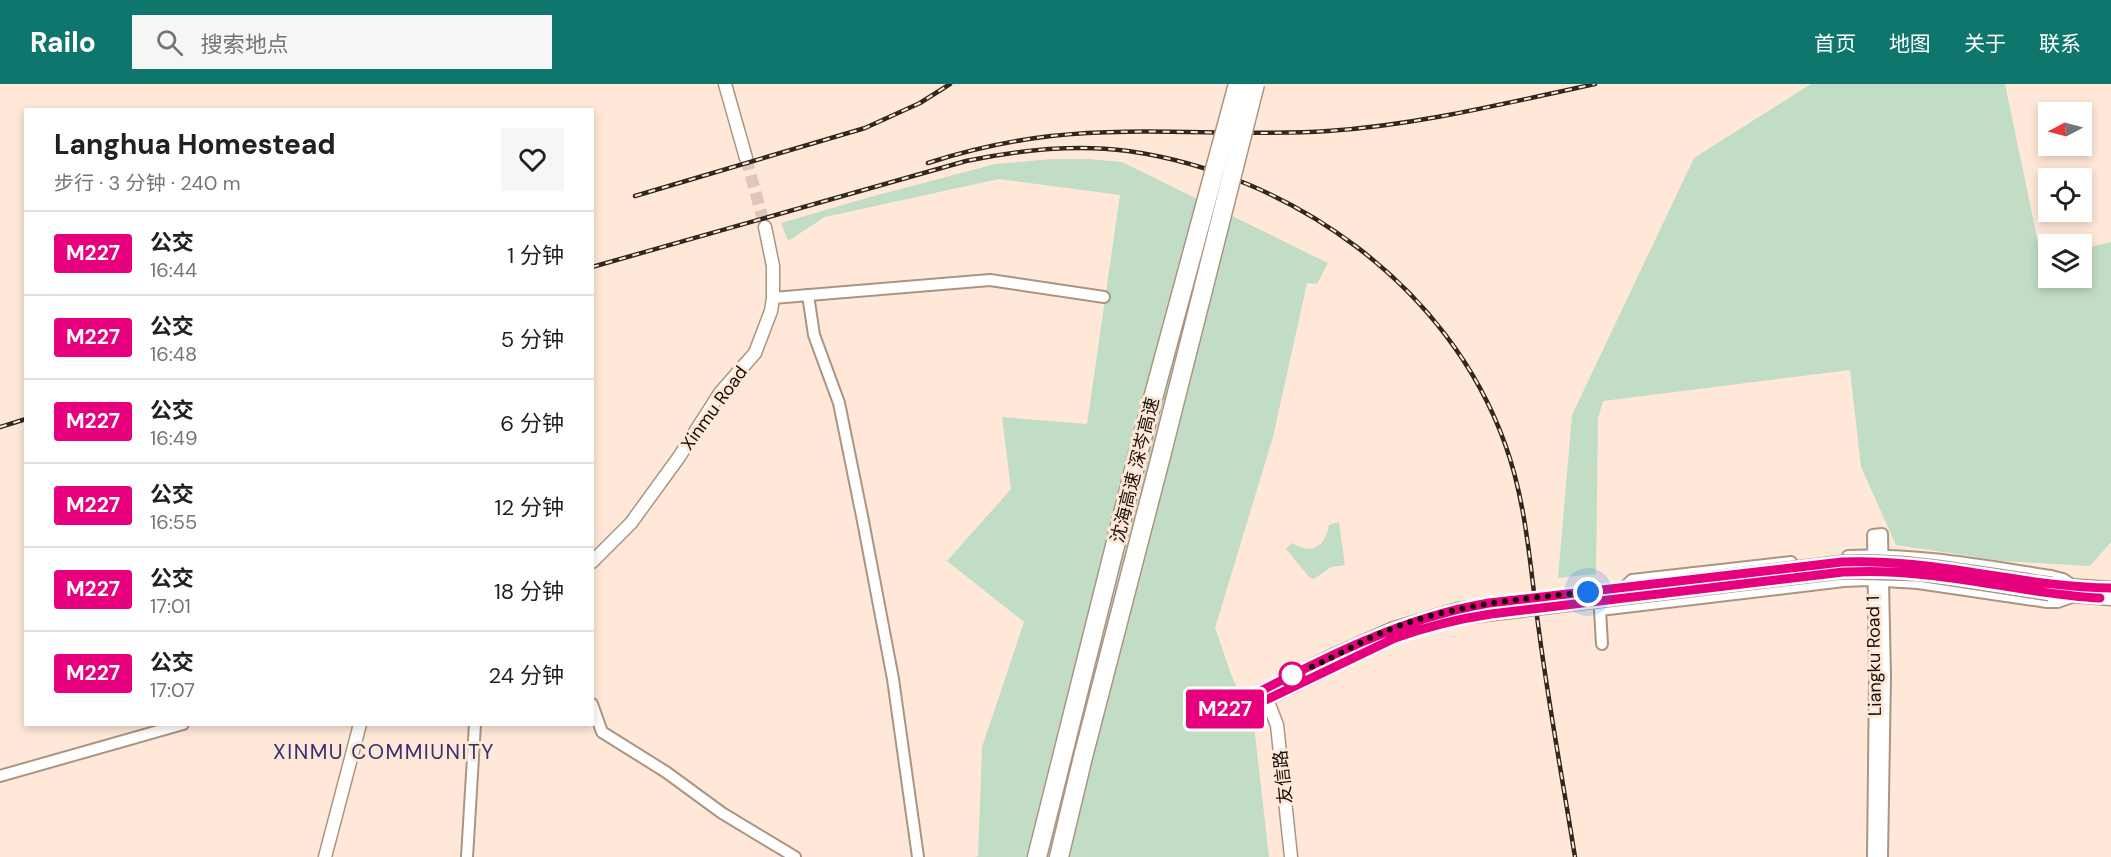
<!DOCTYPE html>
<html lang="zh">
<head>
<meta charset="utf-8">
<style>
  :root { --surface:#fff; --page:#f6f6f6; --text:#202124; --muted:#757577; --line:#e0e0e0; --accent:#0f766e }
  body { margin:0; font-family:"DM Sans","Noto Sans SC",sans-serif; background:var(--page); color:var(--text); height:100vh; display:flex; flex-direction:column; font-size:22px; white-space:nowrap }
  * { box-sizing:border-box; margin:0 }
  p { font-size:20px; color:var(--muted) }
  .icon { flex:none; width:33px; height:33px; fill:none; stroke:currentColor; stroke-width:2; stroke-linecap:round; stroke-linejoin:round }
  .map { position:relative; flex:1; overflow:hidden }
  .panel { position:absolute; left:24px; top:24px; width:570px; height:618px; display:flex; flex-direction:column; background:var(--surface); border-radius:0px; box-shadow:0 3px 9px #0003 }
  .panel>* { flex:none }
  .badge { padding:0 12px; border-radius:4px; font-size:21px; line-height:39px }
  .needle { width:39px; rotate:264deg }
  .tools { position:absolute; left:2038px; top:18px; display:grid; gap:12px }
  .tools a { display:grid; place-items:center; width:54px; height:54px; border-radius:0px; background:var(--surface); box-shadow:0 3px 9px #0003; font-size:30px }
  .you { position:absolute; width:30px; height:30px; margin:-15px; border:4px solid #fff; border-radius:50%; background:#1a73e8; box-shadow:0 0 0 9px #1a73e833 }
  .map>.badge { position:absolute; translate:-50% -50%; box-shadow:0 0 0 3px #fff }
  .round { display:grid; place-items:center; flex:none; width:63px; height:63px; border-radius:0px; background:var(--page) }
  .summary { display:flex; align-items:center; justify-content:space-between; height:102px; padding:0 30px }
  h1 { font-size:28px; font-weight:700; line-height:45px }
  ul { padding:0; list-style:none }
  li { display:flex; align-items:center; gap:18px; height:84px; padding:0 30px; border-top:2px solid var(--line) }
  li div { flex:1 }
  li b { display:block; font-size:22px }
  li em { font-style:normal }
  li .badge { min-width:66px; font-weight:700; text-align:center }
  header { display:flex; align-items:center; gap:36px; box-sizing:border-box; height:84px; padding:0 30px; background:var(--accent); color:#fff }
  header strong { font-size:28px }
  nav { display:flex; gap:33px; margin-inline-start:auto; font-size:21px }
  .search { width:420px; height:54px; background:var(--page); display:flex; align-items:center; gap:15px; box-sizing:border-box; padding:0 21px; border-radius:0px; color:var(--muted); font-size:22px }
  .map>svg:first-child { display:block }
  .green { fill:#c2ddc6 }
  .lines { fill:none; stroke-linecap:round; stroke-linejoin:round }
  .tertiary-tunnel { stroke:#dcc7b9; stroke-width:12; stroke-dasharray:12 6; stroke-linecap:butt }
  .minor-casing { stroke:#ad9480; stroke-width:14 }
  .tertiary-casing { stroke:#ad9480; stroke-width:15 }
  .motorway-casing { stroke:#ad9480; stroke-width:21 }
  .minor { stroke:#fff; stroke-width:10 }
  .tertiary { stroke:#fff; stroke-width:12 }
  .motorway { stroke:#fff; stroke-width:18 }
  .rail-casing { stroke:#31271f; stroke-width:4.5 }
  .rail { stroke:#ffe8d8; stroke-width:2; stroke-dasharray:7; stroke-linecap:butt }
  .tertiary-bridge-casing { stroke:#ad9480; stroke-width:15; stroke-linecap:butt }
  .motorway-bridge-casing { stroke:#ad9480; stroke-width:21; stroke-linecap:butt }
  .tertiary-bridge { stroke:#fff; stroke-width:12 }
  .motorway-bridge { stroke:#fff; stroke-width:18 }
  .line-casing { stroke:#fff; stroke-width:14 }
  .line { stroke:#e6007e; stroke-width:9 }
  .walk { stroke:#170e07; stroke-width:6; stroke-dasharray:0 10.8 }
  .stop-dot { fill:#fff; stroke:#e6007e; stroke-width:3 }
  .labels { text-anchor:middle; stroke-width:6; stroke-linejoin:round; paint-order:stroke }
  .street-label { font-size:18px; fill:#170e07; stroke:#ffe8d8 }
  .quarter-label { font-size:21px; letter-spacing:1.5px; fill:#33326d; stroke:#ffe8d8 }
</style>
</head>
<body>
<header>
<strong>Railo</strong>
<div class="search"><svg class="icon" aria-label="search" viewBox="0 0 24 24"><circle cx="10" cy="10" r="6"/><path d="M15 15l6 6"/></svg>搜索地点</div>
<nav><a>首页</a><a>地图</a><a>关于</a><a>联系</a></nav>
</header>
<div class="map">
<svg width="2111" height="773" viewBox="0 0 2111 773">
  <rect width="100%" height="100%" fill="#ffe8d8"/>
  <!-- green -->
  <g class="green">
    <path d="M1811,0H2005L2041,173L2049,172V194H2082V165L2111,158V458L2090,482L2003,477L1896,461L1861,383L1850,286L1603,317L1598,334L1596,490L1558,494L1572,331L1694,74Z"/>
    <path d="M1052,75H1088L1122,78L1328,179L1317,200L1307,199L1273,353L1215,544L1231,590L1254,641L1269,773H975L978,772L982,663L1024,538L947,477L1011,405L1002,333L1087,340L1120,111L999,95L825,133L788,157L781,139L863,115L995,80Z"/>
    <path d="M1339,438L1345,481L1331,483L1314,495L1309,493L1286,465L1292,459C1311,471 1325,464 1329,441Z"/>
  </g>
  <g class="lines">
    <!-- tertiary-tunnel -->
    <path class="tertiary-tunnel" d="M746,74L765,143"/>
    <defs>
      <g id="minor">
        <path d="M808,211L814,251L839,319L863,437L893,595L918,773"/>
        <path d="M773,214L990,196L1104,213"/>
        <path d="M1848,472C1917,469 1984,482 2051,492L2063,495L2075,503"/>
        <path d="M1600,526L1632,496L1791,478"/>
        <path d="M1600,526L1844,497L1868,496L1918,499L2047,518H2058L2072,513"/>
        <path d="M1600,526L1602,560"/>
        <path d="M592,620L602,648L666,688L722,729L795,773"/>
        <path d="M0,692L183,640"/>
        <path d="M467,773L475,640"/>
        <path d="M1873,773L1875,593L1873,451L1882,450L1885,593L1882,773"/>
      </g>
      <g id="tertiary">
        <path d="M725,0L746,74"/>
        <path d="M592,478L631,439L679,373L720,309L755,269L771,227L773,214V182L765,143"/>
        <path d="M2052,500L2111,504"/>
        <path d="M2049,510L2111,515"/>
        <path d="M1267,615L1277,641L1291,773"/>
        <path d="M1224,626L1335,570L1391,545L1458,525"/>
        <path d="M1226,635L1395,553L1424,543L1460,534"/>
        <path d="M325,773L360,640"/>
      </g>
      <g id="motorway">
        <path d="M1037,773L1139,366"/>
        <path d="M1059,773L1083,673L1161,372"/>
      </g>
    </defs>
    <!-- minor casing -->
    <use href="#minor" class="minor-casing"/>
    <!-- tertiary casing -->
    <use href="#tertiary" class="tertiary-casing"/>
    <!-- motorway casing -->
    <use href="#motorway" class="motorway-casing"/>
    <!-- minor -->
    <use href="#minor" class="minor"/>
    <!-- tertiary -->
    <use href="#tertiary" class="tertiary"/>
    <!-- motorway -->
    <use href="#motorway" class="motorway"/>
    <defs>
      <g id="rail">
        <path d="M928,79C968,66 1009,57 1051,52C1143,42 1236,53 1328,47C1418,41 1506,19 1595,0"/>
        <path d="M635,112L865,44L920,19L950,0"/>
        <path d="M592,183L966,77C1019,66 1074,60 1128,67C1291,90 1449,202 1505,360C1527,420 1530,485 1539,547C1549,623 1563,698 1575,773"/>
        <path d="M0,343L26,335"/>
      </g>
    </defs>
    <!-- rail casing -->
    <use href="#rail" class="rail-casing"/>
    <!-- rail -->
    <use href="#rail" class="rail"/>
    <defs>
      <g id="tertiary-bridge">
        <path d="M1458,525L1842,478C1913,475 1982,490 2052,500"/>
        <path d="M1460,534L1843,488L1919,490L2049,510"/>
      </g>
      <g id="motorway-bridge">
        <path d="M1139,366L1238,0"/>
        <path d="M1161,372L1255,0"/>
      </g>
    </defs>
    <!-- tertiary-bridge casing -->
    <use href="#tertiary-bridge" class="tertiary-bridge-casing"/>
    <!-- motorway-bridge casing -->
    <use href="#motorway-bridge" class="motorway-bridge-casing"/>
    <!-- tertiary-bridge -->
    <use href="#tertiary-bridge" class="tertiary-bridge"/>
    <!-- motorway-bridge -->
    <use href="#motorway-bridge" class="motorway-bridge"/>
  </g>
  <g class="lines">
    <defs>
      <path id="line" d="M2100,514C2038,511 1978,495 1917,490C1892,487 1868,487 1843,488L1491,530C1457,535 1426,543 1395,554L1226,635L1223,633L1224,626C1309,582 1394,535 1489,519L1842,478C1933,474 2020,503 2111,504"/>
    </defs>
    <!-- line casing -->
    <use href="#line" class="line-casing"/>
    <!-- line -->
    <use href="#line" class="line"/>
    <!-- walk -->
    <path class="walk" d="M1292,591C1325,579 1358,558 1391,545C1454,520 1522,515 1588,508"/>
  </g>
  <!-- markers -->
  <circle class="stop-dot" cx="1292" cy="591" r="12"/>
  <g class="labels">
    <!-- street labels -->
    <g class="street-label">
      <text transform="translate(714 324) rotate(-54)" y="6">Xinmu Road</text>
      <text transform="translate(1135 386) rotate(-76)" y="6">沈海高速 深岑高速</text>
      <text transform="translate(1874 572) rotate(-91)" y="6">Liangku Road 1</text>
      <text transform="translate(1283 693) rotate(-96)" y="6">友信路</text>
    </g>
    <!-- quarter labels -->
    <g class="quarter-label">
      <text x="384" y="675">XINMU COMMIUNITY</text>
    </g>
  </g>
</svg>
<div class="tools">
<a><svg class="needle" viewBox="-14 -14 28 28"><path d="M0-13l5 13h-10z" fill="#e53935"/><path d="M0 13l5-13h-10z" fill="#757577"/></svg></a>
<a><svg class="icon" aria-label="locate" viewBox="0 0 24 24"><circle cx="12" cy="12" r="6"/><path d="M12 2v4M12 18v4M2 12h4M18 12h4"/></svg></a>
<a><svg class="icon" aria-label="layers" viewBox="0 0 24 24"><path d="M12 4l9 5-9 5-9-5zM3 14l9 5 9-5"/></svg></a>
</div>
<div class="you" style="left:1588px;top:508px"></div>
<b class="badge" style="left:1225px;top:625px;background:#e6007e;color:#fff">M227</b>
<section class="panel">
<div class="summary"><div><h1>Langhua Homestead</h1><p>步行 · 3 分钟 · 240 m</p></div><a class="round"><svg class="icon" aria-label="heart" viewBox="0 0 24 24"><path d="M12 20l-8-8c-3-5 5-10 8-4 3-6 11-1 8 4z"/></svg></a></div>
<ul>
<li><span class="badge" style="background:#e6007e;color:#fff">M227</span><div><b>公交</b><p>16:44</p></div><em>1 分钟</em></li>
<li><span class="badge" style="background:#e6007e;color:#fff">M227</span><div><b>公交</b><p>16:48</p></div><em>5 分钟</em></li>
<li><span class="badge" style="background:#e6007e;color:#fff">M227</span><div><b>公交</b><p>16:49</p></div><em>6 分钟</em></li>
<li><span class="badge" style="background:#e6007e;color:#fff">M227</span><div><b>公交</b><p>16:55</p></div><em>12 分钟</em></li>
<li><span class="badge" style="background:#e6007e;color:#fff">M227</span><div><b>公交</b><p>17:01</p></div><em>18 分钟</em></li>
<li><span class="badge" style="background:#e6007e;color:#fff">M227</span><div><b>公交</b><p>17:07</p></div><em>24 分钟</em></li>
</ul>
</section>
</div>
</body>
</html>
